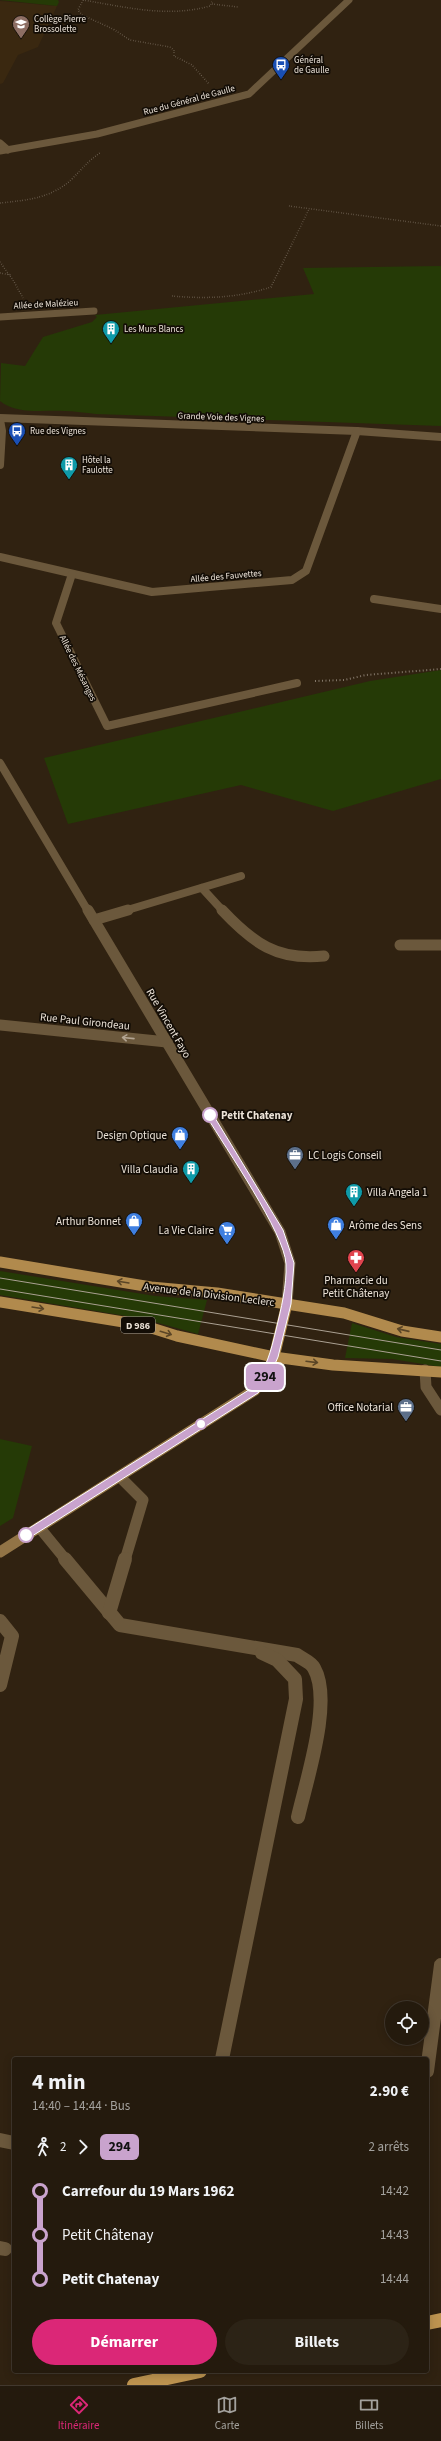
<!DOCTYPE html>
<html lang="fr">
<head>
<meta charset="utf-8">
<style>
  :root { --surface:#241a0d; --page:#2c2316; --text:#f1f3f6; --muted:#a3a19d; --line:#41382e; --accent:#db2777 }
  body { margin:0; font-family:"Source Sans 3",sans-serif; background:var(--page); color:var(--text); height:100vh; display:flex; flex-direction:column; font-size:15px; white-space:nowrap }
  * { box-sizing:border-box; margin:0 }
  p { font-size:13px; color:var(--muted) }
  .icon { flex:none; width:22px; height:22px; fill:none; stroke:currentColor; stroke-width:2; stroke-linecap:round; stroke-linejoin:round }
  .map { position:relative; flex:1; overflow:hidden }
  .details { position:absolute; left:12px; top:2057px; width:417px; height:316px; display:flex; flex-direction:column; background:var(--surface); border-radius:4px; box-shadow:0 2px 10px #0003,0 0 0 1px var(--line) }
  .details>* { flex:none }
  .badge { padding:0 8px; border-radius:6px; font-size:14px; line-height:26px }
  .controls { position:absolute; left:385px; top:2001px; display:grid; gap:8px }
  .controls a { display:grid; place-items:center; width:44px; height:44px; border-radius:50%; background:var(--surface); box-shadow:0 2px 10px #0003,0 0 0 1px var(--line); font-size:20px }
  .map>.badge { position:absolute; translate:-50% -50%; box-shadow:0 0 0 2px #fff }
  .legs { display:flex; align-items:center; gap:6px; height:44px; padding:0 20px; font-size:13px }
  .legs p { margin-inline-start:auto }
  .headline { display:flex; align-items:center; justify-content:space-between; height:68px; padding:0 20px }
  h1 { font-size:22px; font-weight:700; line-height:30px }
  .cta { display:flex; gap:8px; margin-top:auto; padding:8px 20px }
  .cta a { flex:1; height:46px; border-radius:24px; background:var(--accent); color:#fff; font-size:16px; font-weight:700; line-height:46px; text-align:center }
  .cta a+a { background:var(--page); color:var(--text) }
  ul { padding:0 20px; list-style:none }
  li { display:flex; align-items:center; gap:14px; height:44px; font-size:15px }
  li i { display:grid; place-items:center; width:6px; height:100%; margin:0 5px; background:currentColor }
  li i::after { content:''; width:10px; height:10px; margin:-5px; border:3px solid; border-radius:50%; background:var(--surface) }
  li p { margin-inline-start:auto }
  li:first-child i { background:linear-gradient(#0000 50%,currentColor 0) }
  li:last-child i { background:linear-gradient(currentColor 50%,#0000 0) }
  .dock { display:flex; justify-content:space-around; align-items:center; height:56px; border-top:1px solid var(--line); background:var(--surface); font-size:11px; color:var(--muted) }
  .dock a { display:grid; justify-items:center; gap:2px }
  .dock .selected { color:var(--accent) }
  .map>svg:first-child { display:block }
  .built { fill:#3a2810 }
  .green { fill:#253a06 }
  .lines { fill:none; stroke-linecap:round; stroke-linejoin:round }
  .path-far1 { stroke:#837769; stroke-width:1.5; stroke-dasharray:0.5 2; stroke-linecap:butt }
  .path { stroke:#837769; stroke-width:2; stroke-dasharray:1 2.5; stroke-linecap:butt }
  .service-far3 { stroke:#6b583c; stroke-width:7 }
  .service-far2 { stroke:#6b583c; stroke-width:8 }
  .service-far1 { stroke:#6b583c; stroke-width:11 }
  .service { stroke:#6b583c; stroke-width:14 }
  .minor-far3 { stroke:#6b583c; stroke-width:7 }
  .minor-far2 { stroke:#6b583c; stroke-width:8 }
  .minor-far1 { stroke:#6b583c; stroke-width:11 }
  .minor { stroke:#6b583c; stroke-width:14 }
  .tertiary-far1 { stroke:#6b583c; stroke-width:8 }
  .tertiary { stroke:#6b583c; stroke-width:11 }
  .secondary { stroke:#927446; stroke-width:11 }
  .primary { stroke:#b18a4d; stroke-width:11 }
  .trunk { stroke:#be9450; stroke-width:14 }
  .tram { stroke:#aba193; stroke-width:1 }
  .oneway { stroke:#b2a492 }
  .oneway2 { stroke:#5a4526 }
  .line-1 { fill:#c9a3cd; stroke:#fff }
  .stop-1-dot { fill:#fff; stroke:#c9a3cd; stroke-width:2 }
  .labels { text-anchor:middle; stroke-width:3.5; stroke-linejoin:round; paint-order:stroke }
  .far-poi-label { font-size:9px; fill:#ece3d8; stroke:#130d06; text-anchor:start }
  .far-street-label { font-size:9px; fill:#ece3d8; stroke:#130d06 }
  .shield { fill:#130d06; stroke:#aba399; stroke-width:1 }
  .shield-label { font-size:10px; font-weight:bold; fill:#ece3d8 }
  .street-label { font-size:11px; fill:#ece3d8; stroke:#130d06 }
  .stop-label { font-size:11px; font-weight:bold; fill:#ece3d8; stroke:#130d06; text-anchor:start }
  .poi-label { font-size:11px; fill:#ece3d8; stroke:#130d06; text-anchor:end }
</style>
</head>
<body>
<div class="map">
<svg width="441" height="2385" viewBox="0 0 441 2385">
  <rect width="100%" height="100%" fill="#302211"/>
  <!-- built -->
  <path class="built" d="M0,1L57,6L38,47L18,55L3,83L0,84Z"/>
  <!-- green -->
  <g class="green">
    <path d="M0,0H58L59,2L57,6Z"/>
    <path d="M441,266V426L96,414C85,413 75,411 64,411C44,410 17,415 0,401L1,363L25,366L43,337L92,322L97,317L95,315L314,294L303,268Z"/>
    <path d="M441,670V779L333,811L241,785L68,824L44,758L370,681Z"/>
    <path d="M0,1271L155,1296L207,1300L198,1334L144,1319L0,1295Z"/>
    <path d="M352,1323L396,1337L441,1344V1367L392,1359L345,1358Z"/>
    <path d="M0,1439L32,1446L13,1518L0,1526Z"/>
  </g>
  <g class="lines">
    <!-- path-far1 -->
    <g class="path-far1">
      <path d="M83,0L78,10L82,15L113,29L130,40L170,47L174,50V56L192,65L209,84"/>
      <path d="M83,0C125,7 168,18 210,6L213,0"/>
      <path d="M212,4L238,7"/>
      <path d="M0,203C27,200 50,199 72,179C83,168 87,162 101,152"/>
      <path d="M289,206L441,226"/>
      <path d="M0,262L13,280L23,298"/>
      <path d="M0,273L11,275"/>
      <path d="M172,296C206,299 238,298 271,287L309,209"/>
    </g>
    <!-- path -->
    <path class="path" d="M315,681L344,680L366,675L441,669"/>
    <!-- service-far3 -->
    <g class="service-far3">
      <path d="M0,143L8,150"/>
      <path d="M0,317L94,311"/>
    </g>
    <!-- service-far2 -->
    <g class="service-far2">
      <path d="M202,888L223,911"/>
      <path d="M124,911L241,876"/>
    </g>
    <!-- service-far1 -->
    <g class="service-far1">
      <path d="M222,910C253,943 277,961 324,956"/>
      <path d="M94,920L128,910"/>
      <path d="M400,945H441"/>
      <path d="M119,1476L143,1500L125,1560"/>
      <path d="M39,1527L66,1560"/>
    </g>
    <!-- service -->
    <g class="service">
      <path d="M65,1559L120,1625L297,1655C302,1659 311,1662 314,1668C333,1701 306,1781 298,1817"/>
      <path d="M109,1613L125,1559"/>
      <path d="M0,1621L12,1636L0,1685"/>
      <path d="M222,2059L296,1699L295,1679L277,1660L262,1653"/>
      <path d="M0,2140L14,2143"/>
      <path d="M0,2248L5,2249"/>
    </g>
    <!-- minor-far3 -->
    <path class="minor-far3" d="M0,151L97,134L249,94L349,0"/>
    <!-- minor-far2 -->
    <g class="minor-far2">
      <path d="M0,418L357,431L441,437"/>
      <path d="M0,557L152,592L292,580L306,571L357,431"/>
      <path d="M72,574L56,623L107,726L297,683"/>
      <path d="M374,599L441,609"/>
    </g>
    <!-- minor-far1 -->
    <g class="minor-far1">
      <path d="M0,1025L167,1042"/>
      <path d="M425,1370L426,1387L441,1410"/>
    </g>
    <!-- minor -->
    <path class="minor" d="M427,2071L441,1965"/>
    <!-- tertiary-far1 -->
    <g class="tertiary-far1">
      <path d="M0,420L2,431L0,465"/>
      <path d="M0,763L88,911"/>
    </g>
    <!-- tertiary -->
    <path class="tertiary" d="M88,910L280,1232L290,1263L287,1304"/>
    <!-- secondary -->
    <path class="secondary" d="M0,1552L255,1390L264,1379L274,1357"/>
    <!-- primary -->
    <g class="primary">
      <path d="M0,1262L151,1287L217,1293L344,1313L402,1331L441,1337"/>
      <path d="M0,1302L142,1325L177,1336L274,1357L333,1365L441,1372"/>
      <path d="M274,1357L287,1304"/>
    </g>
    <!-- trunk -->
    <g class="trunk">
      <path d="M427,2323L441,2320"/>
      <path d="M134,2385L200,2371"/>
    </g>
    <!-- tram -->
    <g class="tram">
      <path d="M0,1278L441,1350"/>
      <path d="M0,1289L441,1361"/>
    </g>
  </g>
  <!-- one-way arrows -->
  <defs><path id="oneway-shaft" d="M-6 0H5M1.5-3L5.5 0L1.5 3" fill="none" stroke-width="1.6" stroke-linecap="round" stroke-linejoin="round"/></defs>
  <use class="oneway" href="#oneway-shaft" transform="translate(128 1038) rotate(-174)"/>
  <g class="oneway2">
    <use href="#oneway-shaft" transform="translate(123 1282) rotate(-171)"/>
    <use href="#oneway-shaft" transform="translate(38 1308) rotate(9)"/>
    <use href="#oneway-shaft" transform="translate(403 1330) rotate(-167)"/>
    <use href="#oneway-shaft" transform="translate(166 1333) rotate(17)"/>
    <use href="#oneway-shaft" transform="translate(312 1362) rotate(7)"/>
  </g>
  <!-- line-1 -->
  <path class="line-1" d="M207,1113H212L283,1230L294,1263L291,1304L278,1357L267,1382L258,1393L29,1538H23V1532L252,1388C266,1370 271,1351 276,1330C281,1309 287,1285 286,1264C285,1234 225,1147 207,1117Z"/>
  <!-- icons -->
  <defs>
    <symbol id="school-pin" viewBox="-11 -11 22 30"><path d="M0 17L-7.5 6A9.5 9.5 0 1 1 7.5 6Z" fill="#8d6e63" stroke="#130d06"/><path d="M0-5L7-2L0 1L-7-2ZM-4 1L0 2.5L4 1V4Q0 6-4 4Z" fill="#fff"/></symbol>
    <symbol id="bus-pin" viewBox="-11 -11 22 30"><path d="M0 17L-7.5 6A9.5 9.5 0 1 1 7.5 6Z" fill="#1a4fb4" stroke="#130d06"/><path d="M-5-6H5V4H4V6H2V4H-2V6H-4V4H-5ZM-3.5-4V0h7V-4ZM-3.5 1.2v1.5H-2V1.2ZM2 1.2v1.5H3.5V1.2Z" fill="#fff"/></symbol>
    <symbol id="building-pin" viewBox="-11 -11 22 30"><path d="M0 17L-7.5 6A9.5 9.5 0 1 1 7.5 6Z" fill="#0f9aa8" stroke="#130d06"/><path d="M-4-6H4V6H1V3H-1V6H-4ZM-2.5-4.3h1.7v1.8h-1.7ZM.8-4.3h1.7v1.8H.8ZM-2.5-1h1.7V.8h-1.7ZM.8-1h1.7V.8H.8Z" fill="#fff"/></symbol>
    <symbol id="shop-pin" viewBox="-11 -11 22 30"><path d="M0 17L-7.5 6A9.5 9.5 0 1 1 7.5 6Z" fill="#3f7fe0" stroke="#130d06"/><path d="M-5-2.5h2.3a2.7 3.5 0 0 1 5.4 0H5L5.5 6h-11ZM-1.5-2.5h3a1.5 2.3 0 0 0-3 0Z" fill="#fff"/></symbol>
    <symbol id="office-pin" viewBox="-11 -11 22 30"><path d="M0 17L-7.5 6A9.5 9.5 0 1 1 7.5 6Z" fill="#5c6f8a" stroke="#130d06"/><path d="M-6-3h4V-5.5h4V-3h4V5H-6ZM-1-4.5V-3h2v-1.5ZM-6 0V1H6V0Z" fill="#fff"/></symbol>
    <symbol id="supermarket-pin" viewBox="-11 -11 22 30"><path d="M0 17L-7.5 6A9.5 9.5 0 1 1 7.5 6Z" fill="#3f7fe0" stroke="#130d06"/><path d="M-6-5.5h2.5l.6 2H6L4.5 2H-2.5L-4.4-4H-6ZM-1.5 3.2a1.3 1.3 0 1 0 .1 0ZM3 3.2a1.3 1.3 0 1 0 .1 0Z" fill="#fff"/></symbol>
    <symbol id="pharmacy-pin" viewBox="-11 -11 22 30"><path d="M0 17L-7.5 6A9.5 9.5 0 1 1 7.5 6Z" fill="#e0444e" stroke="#130d06"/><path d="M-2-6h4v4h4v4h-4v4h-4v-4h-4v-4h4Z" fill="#fff"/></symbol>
  </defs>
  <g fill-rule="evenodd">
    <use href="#school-pin" x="11" y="14" width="20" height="27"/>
    <use href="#bus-pin" x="271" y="55" width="20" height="27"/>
    <use href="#building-pin" x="101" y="319" width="20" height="27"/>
    <use href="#bus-pin" x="7" y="421" width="20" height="27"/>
    <use href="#building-pin" x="59" y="455" width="20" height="27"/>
    <use href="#shop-pin" x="170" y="1125" width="20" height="27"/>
    <use href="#office-pin" x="285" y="1145" width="20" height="27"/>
    <use href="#building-pin" x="181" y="1159" width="20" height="27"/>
    <use href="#building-pin" x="344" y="1182" width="20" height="27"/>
    <use href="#shop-pin" x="124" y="1211" width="20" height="27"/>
    <use href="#shop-pin" x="326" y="1215" width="20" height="27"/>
    <use href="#supermarket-pin" x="217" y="1220" width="20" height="27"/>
    <use href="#pharmacy-pin" x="346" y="1248" width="20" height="27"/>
    <use href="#office-pin" x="396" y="1397" width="20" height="27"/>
  </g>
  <!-- markers -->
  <g class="stop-1-dot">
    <circle cx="210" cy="1115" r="7"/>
    <circle cx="201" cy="1424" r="5"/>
    <circle cx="26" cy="1535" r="7"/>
  </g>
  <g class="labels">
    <!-- far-poi labels -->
    <g class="far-poi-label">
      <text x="34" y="22">Collège Pierre<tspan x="34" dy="10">Brossolette</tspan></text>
      <text x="294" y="63">Général<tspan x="294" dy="10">de Gaulle</tspan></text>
      <text x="124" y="332">Les Murs Blancs</text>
      <text x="30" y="434">Rue des Vignes</text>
      <text x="82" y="463">Hôtel la<tspan x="82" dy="10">Faulotte</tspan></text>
    </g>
    <!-- far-street labels -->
    <g class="far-street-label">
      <text transform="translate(189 100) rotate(-15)" y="3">Rue du Général de Gaulle</text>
      <text transform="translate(46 304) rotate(-3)" y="3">Allée de Malézieu</text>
      <text transform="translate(221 417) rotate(2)" y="3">Grande Voie des Vignes</text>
      <text transform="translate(226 576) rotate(-5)" y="3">Allée des Fauvettes</text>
      <text transform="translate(78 668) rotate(64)" y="3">Allée des Mésanges</text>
    </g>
    <!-- shield labels -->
    <rect class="shield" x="121" y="1317" width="34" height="16" rx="3"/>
    <g class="shield-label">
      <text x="138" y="1329">D 986</text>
    </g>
    <!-- street labels -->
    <g class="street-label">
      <text transform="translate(85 1021) rotate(6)" y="4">Rue Paul Girondeau</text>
      <text transform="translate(169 1023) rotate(60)" y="4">Rue Vincent Fayo</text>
      <text transform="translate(209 1294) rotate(7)" y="4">Avenue de la Division Leclerc</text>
    </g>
    <!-- stop labels -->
    <g class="stop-label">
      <text x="221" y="1119">Petit Chatenay</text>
    </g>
    <!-- poi labels -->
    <g class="poi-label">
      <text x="167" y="1139">Design Optique</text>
      <text x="308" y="1159" text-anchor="start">LC Logis Conseil</text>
      <text x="178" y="1173">Villa Claudia</text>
      <text x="367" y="1196" text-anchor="start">Villa Angela 1</text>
      <text x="121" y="1225">Arthur Bonnet</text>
      <text x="349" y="1229" text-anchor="start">Arôme des Sens</text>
      <text x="214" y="1234">La Vie Claire</text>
      <text x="356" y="1284" text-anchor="middle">Pharmacie du<tspan x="356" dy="13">Petit Châtenay</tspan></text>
      <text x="393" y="1411">Office Notarial</text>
    </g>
  </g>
</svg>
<div class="controls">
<a><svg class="icon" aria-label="locate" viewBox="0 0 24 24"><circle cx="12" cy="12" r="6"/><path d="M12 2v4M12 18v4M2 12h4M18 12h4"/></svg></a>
</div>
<b class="badge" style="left:265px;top:1377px;background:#c9a3cd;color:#111">294</b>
<section class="details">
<div class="headline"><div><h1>4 min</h1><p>14:40 – 14:44 · Bus</p></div><b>2.90 €</b></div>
<div class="legs"><svg class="icon" aria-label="walk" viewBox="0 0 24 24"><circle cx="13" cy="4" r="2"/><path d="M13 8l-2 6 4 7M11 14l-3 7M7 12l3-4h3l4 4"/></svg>2<svg class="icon" aria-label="forward" viewBox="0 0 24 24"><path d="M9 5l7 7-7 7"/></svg><b class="badge" style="background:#c9a3cd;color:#111">294</b><p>2 arrêts</p></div>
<ul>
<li><i style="color:#c9a3cd"></i><b>Carrefour du 19 Mars 1962</b><p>14:42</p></li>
<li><i style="color:#c9a3cd"></i><span>Petit Châtenay</span><p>14:43</p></li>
<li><i style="color:#c9a3cd"></i><b>Petit Chatenay</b><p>14:44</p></li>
</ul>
<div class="cta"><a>Démarrer</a><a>Billets</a></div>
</section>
</div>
<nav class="dock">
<a class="selected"><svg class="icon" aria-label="directions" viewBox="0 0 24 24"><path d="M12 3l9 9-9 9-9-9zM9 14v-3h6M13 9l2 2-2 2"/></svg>Itinéraire</a>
<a><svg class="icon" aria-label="map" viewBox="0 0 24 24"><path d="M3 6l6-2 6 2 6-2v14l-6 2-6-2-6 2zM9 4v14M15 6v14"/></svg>Carte</a>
<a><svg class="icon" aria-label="tickets" viewBox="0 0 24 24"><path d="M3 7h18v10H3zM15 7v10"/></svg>Billets</a>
</nav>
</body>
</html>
